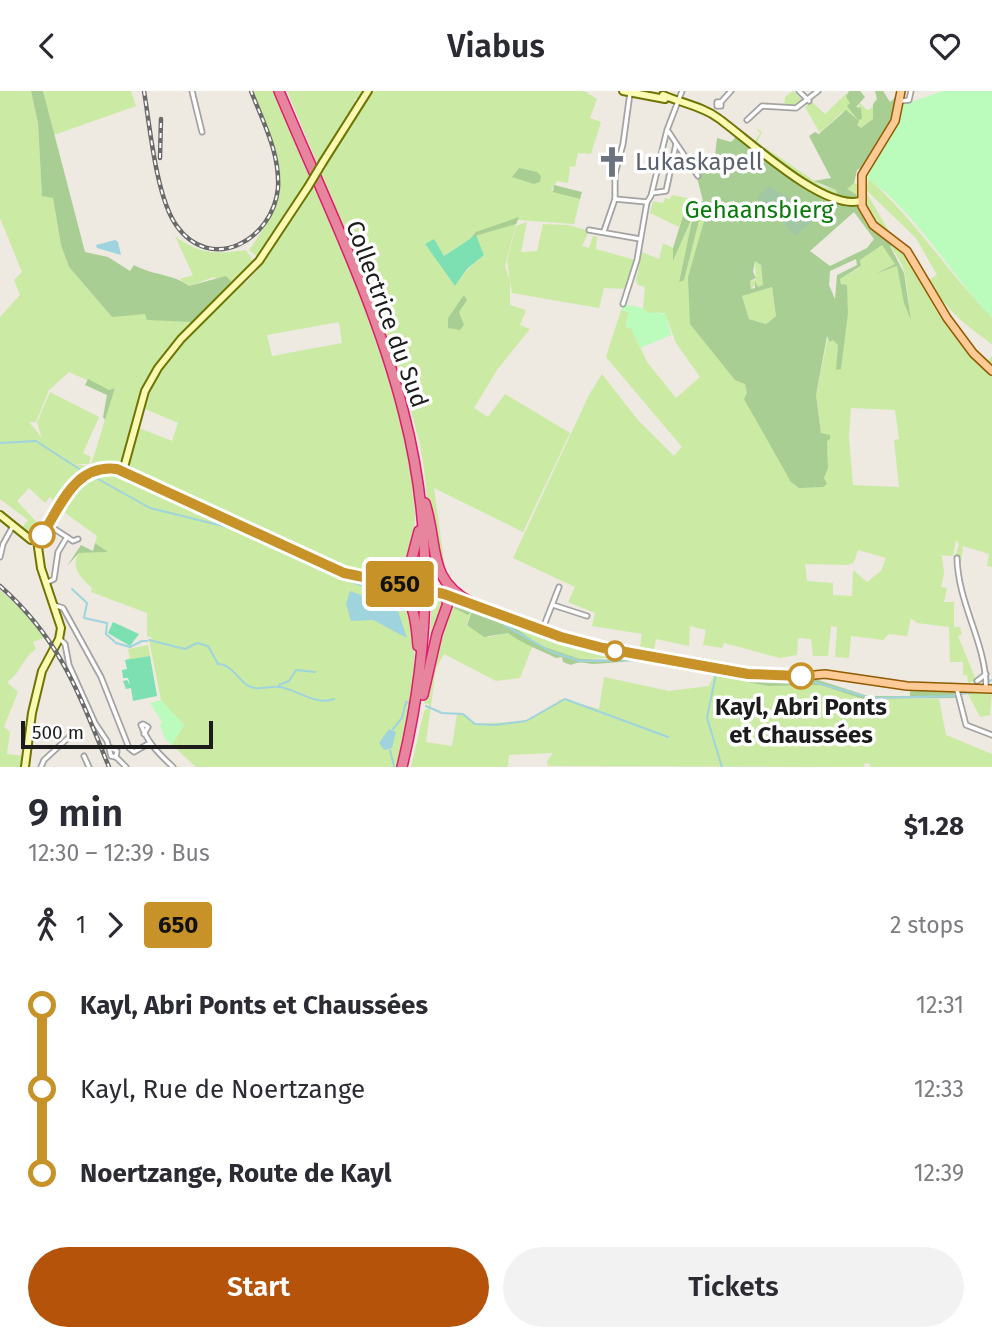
<!DOCTYPE html>
<html lang="en">
<head>
<meta charset="utf-8">
<style>
  :root { --surface:#fff; --page:#f2f2f3; --text:#2b2b33; --muted:#7c7c81; --accent:#b45309 }
  body { margin:0; font-family:"Fira Sans",sans-serif; background:var(--page); color:var(--text); height:100vh; display:flex; flex-direction:column; font-size:26px; white-space:nowrap }
  * { box-sizing:border-box; margin:0 }
  p { font-size:23px; color:var(--muted) }
  .icon { flex:none; width:38px; height:38px; fill:none; stroke:currentColor; stroke-width:2; stroke-linecap:round; stroke-linejoin:round }
  .map { position:relative; height:676px; overflow:hidden }
  .sheet { display:flex; flex-direction:column; background:var(--surface); flex:1 }
  .sheet>* { flex:none }
  .badge { padding:0 14px; border-radius:5px; font-size:24px; line-height:46px }
  .scale { position:absolute; left:21px; bottom:18px; width:192px; box-sizing:border-box; padding-left:7px; border:4px solid #1c1c1c; border-top:0; font-size:19px; line-height:24px; white-space:nowrap; color:#1c1c1c; -webkit-text-stroke:5px #fff; paint-order:stroke }
  .map>.badge { position:absolute; translate:-50% -50%; box-shadow:0 0 0 4px #fff }
  .legs { display:flex; align-items:center; gap:10px; height:77px; padding:0 28px; font-size:23px }
  .legs p { margin-inline-start:auto }
  .head { display:flex; align-items:center; justify-content:space-between; height:119px; padding:0 28px }
  h1 { font-size:38px; font-weight:600; line-height:52px }
  .cta { display:flex; gap:14px; margin-top:auto; padding:14px 28px }
  .cta a { flex:1; height:80px; border-radius:42px; background:var(--accent); color:#fff; font-size:28px; font-weight:600; line-height:80px; text-align:center }
  .cta a+a { background:var(--page); color:var(--text) }
  ul { padding:0 28px; list-style:none }
  li { display:flex; align-items:center; gap:24px; height:84px; font-size:26px }
  li i { display:grid; place-items:center; width:10px; height:100%; margin:0 9px; background:currentColor }
  li i::after { content:''; width:18px; height:18px; margin:-9px; border:5px solid; border-radius:50%; background:var(--surface) }
  li p { margin-inline-start:auto }
  li:first-child i { background:linear-gradient(#0000 50%,currentColor 0) }
  li:last-child i { background:linear-gradient(currentColor 50%,#0000 0) }
  header { display:flex; justify-content:space-between; align-items:center; height:91px; padding:0 28px; background:var(--surface); font-size:32px; font-weight:600 }
  .map>svg:first-child { display:block }
  .grass { fill:#cbeaa4; fill-rule:evenodd }
  .forest { fill:#a9ce94; fill-rule:evenodd }
  .cemetery { fill:#a1c7a5 }
  .park { fill:#bbfbbc }
  .pitch { fill:#7ce0b3 }
  .water { fill:#9fd3dd }
  .lines { fill:none; stroke-linecap:round; stroke-linejoin:round }
  .stream { stroke:#9fd3dd; stroke-width:2 }
  .minor-casing { stroke:#a3a3a3; stroke-width:7 }
  .secondary-casing { stroke:#6f7402; stroke-width:10 }
  .primary-casing { stroke:#935a00; stroke-width:10 }
  .motorway-casing { stroke:#db1e6b; stroke-width:12 }
  .minor { stroke:#fff; stroke-width:3.5 }
  .secondary { stroke:#fbfab2; stroke-width:6 }
  .primary { stroke:#feca95; stroke-width:7 }
  .motorway { stroke:#e8859e; stroke-width:9 }
  .rail-casing { stroke:#6a6a6a; stroke-width:4.5 }
  .rail { stroke:#fff; stroke-width:2; stroke-dasharray:5; stroke-linecap:butt }
  .secondary-bridge-casing { stroke:#6f7402; stroke-width:10; stroke-linecap:butt }
  .primary-bridge-casing { stroke:#935a00; stroke-width:10; stroke-linecap:butt }
  .secondary-bridge { stroke:#fbfab2; stroke-width:6 }
  .primary-bridge { stroke:#feca95; stroke-width:7 }
  .line-1-casing { stroke:#fff; stroke-width:16 }
  .line-1 { stroke:#c79227; stroke-width:10 }
  .stop-1-dot { fill:#fff; stroke:#c79227; stroke-width:3.5 }
  .labels { text-anchor:middle; stroke-width:7; stroke-linejoin:round; paint-order:stroke }
  .worship-label { font-size:24px; fill:#5b616d; stroke:#fff; text-anchor:start }
  .park-label { font-size:24px; fill:#087b0b; stroke:#fff }
  .street-label { font-size:24px; fill:#1c1c1c; stroke:#fff }
  .stop-label { font-size:24px; font-weight:bold; fill:#1c1c1c; stroke:#fff }
</style>
</head>
<body>
<header><svg class="icon" aria-label="back" viewBox="0 0 24 24"><path d="M15 5l-7 7 7 7"/></svg>Viabus<svg class="icon" aria-label="heart" viewBox="0 0 24 24"><path d="M12 20l-8-8c-3-5 5-10 8-4 3-6 11-1 8 4z"/></svg></header>
<div class="map">
<svg width="992" height="676" viewBox="0 0 992 676">
  <rect width="100%" height="100%" fill="#eee9e1"/>
  <!-- grass -->
  <g class="grass">
    <path d="M0,0H31L38,32L42,104L53,106L61,154L69,176L112,226L218,189L214,186L189,195L180,188L193,184L175,145C200,164 216,163 246,159L255,172L198,229L147,293L121,376L93,378L91,374L115,297L109,299L69,281L49,299L36,331H29L42,347L37,332L50,301L99,326L83,362L91,366L89,373H75L86,375L88,379L72,389L58,415L50,406L45,412L29,397L17,410L41,436L34,447L21,438L28,429L0,408V226L20,204L14,189L22,181L0,127Z"/>
    <path d="M43,0H131L136,15L54,44Z"/>
    <path d="M252,0H277L312,86L258,166L249,159C294,100 278,63 252,0Z"/>
    <path d="M287,0H366L361,7L354,8L357,12L323,70L317,72Z"/>
    <path d="M370,0H584L597,8L590,27L601,31L591,63L578,62L575,76L570,75L568,92L557,90L551,99L580,108L574,133L518,129L516,133L505,175L510,190V214L526,219L520,234L530,238L497,279L474,317L488,326L505,303L570,342L523,441L434,397L446,485L461,499L481,511L480,513C463,506 448,500 441,481C425,440 429,392 419,350C396,256 357,169 320,80L361,11L368,10L364,7ZM476,144L484,164L467,179L455,195L425,153L434,149L444,165Z"/>
    <path d="M793,0L804,10L784,17L785,6Z"/>
    <path d="M847,2L850,13L858,17L860,12L867,19L875,15L873,28L861,37L842,21L820,42L805,16L811,10L825,23Z"/>
    <path d="M911,9L900,20L861,92L890,142L986,271L992,265V476L987,475L989,463L963,455L961,472L959,471L958,464L955,467L959,453L956,449L953,465L937,464L942,465L944,483L941,496L947,497L944,511H954V536H960L962,543L958,545L976,589L968,592L967,584H963V571H950L949,536L917,532L911,527L907,545L889,543L883,549L851,545L849,567L835,566L837,536L831,535L828,565H813L811,548L798,547L797,564L780,567L724,552L722,557L703,554L706,539L690,535L689,555L656,548L653,564L639,561L642,543L592,535L595,522L568,511L575,496L513,467L589,304L602,283L637,328L674,365L682,356L606,266L621,219L629,221L625,236L631,237L647,271L676,307L700,286L676,252L665,222H648L643,217L645,196L638,194L636,190L642,161L659,168L663,152L673,157L674,168L693,126L679,190L684,189L701,122L706,112L709,113L747,302L824,387L828,377L827,350L821,343L816,304L828,245L838,253V277L841,278L848,210L840,188L861,176L860,169L882,153L896,173L875,183L897,175L911,229C908,212 908,185 900,170C888,148 868,135 856,113C815,111 779,72 748,48L755,50L760,42L755,36L762,41L757,51L822,95L836,99L839,105L855,103L845,98L854,92L860,93L863,81L859,79L899,10ZM851,317L895,319L899,348L894,349L899,396L853,394L849,346ZM858,459L886,467L881,480L867,491L853,479L852,505L833,504V492L807,490L805,473L848,474L854,471Z"/>
    <path d="M869,88C916,130 949,183 992,227V253C966,235 944,217 929,189L937,184L916,147L866,99Z"/>
    <path d="M316,98C358,200 439,366 408,477L395,483L363,480L361,482L336,476L134,382L127,374L139,337L172,350L178,332L143,317C153,266 205,227 239,195C257,190 290,129 303,108L310,99ZM339,231L342,252L272,265L267,244Z"/>
    <path d="M672,104L703,110L694,117L688,110L679,136L650,122L653,110L663,112L665,107L670,108Z"/>
    <path d="M527,131L521,161L537,160L543,133L568,134L589,140L582,155L589,157L593,145L597,146L596,158L635,169L627,198L604,197L599,217L512,202L507,170L516,135Z"/>
    <path d="M755,170L761,174L763,195L758,197L756,192L751,198L750,190L756,189Z"/>
    <path d="M772,196L776,225L766,233L749,228L742,205Z"/>
    <path d="M109,379L127,383L125,389L134,393L137,388L355,490L377,496L376,491L401,499C427,570 409,606 398,676H196L172,654L184,634L161,609L149,549L153,547L147,545V522L91,501L92,497C80,486 70,476 79,462L107,461L95,452L97,445L61,419C73,395 83,385 109,379Z"/>
    <path d="M0,499L27,524L52,555L44,547L33,551L36,558C22,567 22,581 7,591L18,601L4,636L10,641L7,663L24,665L23,676H0Z"/>
    <path d="M432,504L442,506L446,511L433,550H430Z"/>
    <path d="M463,513L541,534L579,554L629,566L630,563L730,581L710,580L768,595L820,594L863,608H939L946,644L992,663V676H870V673L865,672L864,676L548,675L547,670L553,662L509,664L508,676H411L424,620L429,617V613L424,612L433,565L451,516ZM457,514L501,525L499,533L539,554L580,568L631,566L691,576L714,584L709,595L669,600L604,586L599,618L562,608L526,630L475,633L467,625L457,623L452,655L426,651L436,577L444,563L496,590L520,587L532,556L508,542L489,546L469,535L466,534L472,520Z"/>
    <path d="M148,554L150,565L126,569L130,566L128,558Z"/>
    <path d="M979,600L992,601L990,624L980,626L968,603Z"/>
  </g>
  <!-- forest -->
  <g class="forest">
    <path d="M31,0H43L85,161L108,166L130,180L134,174C151,184 174,183 189,195L226,185L232,191L222,204L192,231L147,229L145,223L112,226L69,176L61,154L53,107L42,105L38,32Z"/>
    <path d="M849,0H860L865,6L856,16L861,17L862,28L858,29L847,15L850,12L846,6Z"/>
    <path d="M875,0H883L890,11L897,5L894,29L864,75L857,79L854,92L847,98L857,104L853,110L839,106L836,99L814,90L831,87L809,45L815,41L819,43L846,19L859,30L857,34L861,37L873,28V13L877,8Z"/>
    <path d="M738,44L833,110L856,113L867,134L898,155H890L904,182L911,229L904,212L897,175L875,183L895,173L882,154L860,169L861,175L840,188L841,193L847,194L848,222L841,278L836,279L838,254L833,249L830,251L827,245L816,304L821,342L830,344V348L827,350L828,377L824,387L827,393L823,396L799,397L791,391L744,308L747,302L745,293L735,289L690,233L688,186L709,113H706L701,122L684,189L679,191L693,125L673,170V157L688,109L695,111V117L703,110L695,79L715,64L717,47L731,51ZM854,121L874,148L867,157L830,175L810,160ZM856,168L857,174L837,184L835,208L829,194L830,180ZM755,170L761,174L763,194L758,196L755,190V197L751,198L750,190L756,187L753,181ZM772,196L776,225L766,233L749,228L742,205Z"/>
    <path d="M519,77L537,81L541,85L540,91L534,93L512,86Z"/>
    <path d="M554,94L582,101L580,108L553,101Z"/>
    <path d="M519,126L516,133L478,144L466,153L476,141Z"/>
    <path d="M464,204L467,209L459,221L464,234L460,239L448,237V227Z"/>
    <path d="M88,288L109,299L115,297L105,329L103,326L107,304L85,294Z"/>
    <path d="M95,452L108,461L79,462L67,475L81,454L93,460Z"/>
    <path d="M457,514H470L501,525L500,533H510L539,554L580,568L621,569L633,565L640,569L643,566L693,577C676,580 655,569 637,570C626,570 602,573 592,573C584,572 580,570 571,574L563,571L562,566L556,567C540,559 523,553 508,542L484,546L467,534L472,520L468,524L454,517Z"/>
    <path d="M710,579L818,589L868,605H910V598L953,599L955,607L863,608L820,594L768,595L717,585Z"/>
  </g>
  <!-- cemetery -->
  <path class="cemetery" d="M768,95H769L818,125L795,145L772,118L757,107Z"/>
  <!-- park -->
  <g class="park">
    <path d="M943,0H992V227C952,186 912,114 863,85L902,14Z"/>
    <path d="M623,213L643,217L648,222L659,221L661,224L665,221L671,244L640,257L631,237L625,236L629,221L621,219Z"/>
    <path d="M161,609L184,634L172,654L165,648L160,634L162,631L150,612Z"/>
  </g>
  <!-- pitch -->
  <g class="pitch">
    <path d="M476,144L484,164L467,178L455,195L425,153L434,148L444,165Z"/>
    <path d="M113,531L139,543L130,555L108,542Z"/>
    <path d="M150,565L157,605L133,610L131,597L126,598L123,590L127,589L130,594L128,587H123L122,579L127,578L125,569Z"/>
  </g>
  <!-- water -->
  <g class="water">
    <path d="M115,149L118,151L121,164L97,157L96,154Z"/>
    <path d="M350,500L380,511L378,518L384,514L397,517L407,547L373,529L351,530L346,513Z"/>
    <path d="M389,638L396,641L392,657L384,659L379,652Z"/>
  </g>
  <g class="lines">
    <!-- stream -->
    <g class="stream">
      <path d="M0,352L36,350L84,381"/>
      <path d="M89,383L150,417L231,437L272,453"/>
      <path d="M277,456L323,480L403,510"/>
      <path d="M72,498L87,512L84,527L107,532L106,543L116,552L130,556L142,550H147"/>
      <path d="M457,516L471,518L485,525"/>
      <path d="M504,534L552,561L580,570L638,569L766,591L810,590L871,607L955,605"/>
      <path d="M149,549L185,558L197,552L208,555L218,573C231,573 238,588 247,594C256,601 270,594 280,596C298,599 316,615 334,608"/>
      <path d="M716,583L707,627L722,676"/>
      <path d="M989,590L992,589"/>
      <path d="M279,594L289,590L296,579L315,581"/>
      <path d="M961,603L975,601"/>
      <path d="M426,615L442,622L463,623L475,633L495,634L526,630L565,608L668,646"/>
      <path d="M393,638L402,627L406,611L410,612"/>
      <path d="M390,659L394,675"/>
    </g>
    <defs>
      <g id="minor">
        <path d="M192,0L202,41"/>
        <path d="M799,0L809,10"/>
        <path d="M901,10L909,9L911,0"/>
        <path d="M721,11H717V15H721V11L731,0"/>
        <path d="M747,29L762,15L796,17L818,0"/>
        <path d="M668,40L698,85"/>
        <path d="M652,102L666,100L676,53"/>
        <path d="M615,108L647,111"/>
        <path d="M589,139L640,148"/>
        <path d="M604,140L615,108V83L623,53L630,2"/>
        <path d="M623,213L637,169L647,111L651,105L667,39L682,0"/>
        <path d="M50,435L73,450L78,448"/>
        <path d="M0,466L3,453L13,435"/>
        <path d="M957,467C958,513 986,552 986,596"/>
        <path d="M46,492L54,488L58,461L67,446"/>
        <path d="M54,514L63,517L101,586L129,657L134,661L148,653"/>
        <path d="M553,514L587,525"/>
        <path d="M543,537L559,496"/>
        <path d="M60,548L65,553L69,574L95,632L107,650L111,665L116,666L117,660L109,656"/>
        <path d="M977,590L986,583"/>
        <path d="M957,599L966,634L992,644"/>
        <path d="M144,643L148,636L143,633L141,634C148,652 158,662 173,676"/>
        <path d="M84,665L89,676"/>
        <path d="M116,666L126,676"/>
        <path d="M41,676L44,669L68,647"/>
      </g>
      <g id="secondary">
        <path d="M623,0L665,8"/>
        <path d="M663,4C681,12 702,15 718,27C749,49 823,120 860,110"/>
        <path d="M323,71L368,0"/>
        <path d="M123,380L145,300L158,277L181,248L259,170L308,96"/>
        <path d="M0,424L31,449H37"/>
        <path d="M37,449C68,427 59,374 113,378L336,479L415,495"/>
        <path d="M25,676L32,622L42,580L59,548L61,537L41,477L37,449"/>
      </g>
      <g id="primary">
        <path d="M901,0L895,30L862,84V115L873,134L907,160L947,227L973,262L992,280"/>
        <path d="M442,502L579,552L748,583L784,587L825,583L907,595L992,598"/>
      </g>
      <g id="motorway">
        <path d="M279,0C323,106 376,211 404,323C434,439 430,560 402,676"/>
        <path d="M425,412C439,455 426,488 472,512"/>
        <path d="M408,482L415,495L409,506"/>
        <path d="M386,490C414,501 416,528 418,555"/>
        <path d="M387,490L408,482L419,440"/>
        <path d="M423,604L437,543L448,512L444,503"/>
      </g>
    </defs>
    <!-- minor casing -->
    <use href="#minor" class="minor-casing"/>
    <!-- secondary casing -->
    <use href="#secondary" class="secondary-casing"/>
    <!-- primary casing -->
    <use href="#primary" class="primary-casing"/>
    <!-- motorway casing -->
    <use href="#motorway" class="motorway-casing"/>
    <!-- minor -->
    <use href="#minor" class="minor"/>
    <!-- secondary -->
    <use href="#secondary" class="secondary"/>
    <!-- primary -->
    <use href="#primary" class="primary"/>
    <!-- motorway -->
    <use href="#motorway" class="motorway"/>
    <defs>
      <g id="rail">
        <path d="M144,0C150,36 156,105 176,134C211,184 273,149 278,97C280,62 263,31 251,0"/>
        <path d="M160,67L161,28"/>
        <path d="M0,495C61,549 79,603 109,676"/>
      </g>
    </defs>
    <!-- rail casing -->
    <use href="#rail" class="rail-casing"/>
    <!-- rail -->
    <use href="#rail" class="rail"/>
    <defs>
      <path id="secondary-bridge" d="M308,96L323,71"/>
      <path id="primary-bridge" d="M417,496L438,501"/>
    </defs>
    <!-- secondary-bridge casing -->
    <use href="#secondary-bridge" class="secondary-bridge-casing"/>
    <!-- primary-bridge casing -->
    <use href="#primary-bridge" class="primary-bridge-casing"/>
    <!-- secondary-bridge -->
    <use href="#secondary-bridge" class="secondary-bridge"/>
    <!-- primary-bridge -->
    <use href="#primary-bridge" class="primary-bridge"/>
  </g>
  <g class="lines">
    <defs>
      <path id="line-1" d="M42,444C61,415 74,373 117,378L344,482L444,503L561,546L603,557L748,583L801,585"/>
    </defs>
    <!-- line-1 casing -->
    <use href="#line-1" class="line-1-casing"/>
    <!-- line-1 -->
    <use href="#line-1" class="line-1"/>
  </g>
  <!-- icons -->
  <defs>
    <symbol id="church-bare" viewBox="-9 -9 18 18"><path d="M-1.2-6h2.4v3.5h3.3v2.4h-3.3V6h-2.4V-.1h-3.3v-2.4h3.3Z" fill="#6b7280" stroke="#fff" stroke-width="2.5" paint-order="stroke"/></symbol>
  </defs>
  <g fill-rule="evenodd">
    <use href="#church-bare" x="590" y="49" width="44" height="44"/>
  </g>
  <!-- markers -->
  <g class="stop-1-dot">
    <circle cx="42" cy="444" r="12"/>
    <circle cx="615" cy="560" r="9"/>
    <circle cx="801" cy="585" r="12"/>
  </g>
  <g class="labels">
    <!-- worship labels -->
    <g class="worship-label">
      <text x="635" y="79">Lukaskapell</text>
    </g>
    <!-- park labels -->
    <g class="park-label">
      <text x="759" y="127">Gehaansbierg</text>
    </g>
    <!-- street labels -->
    <g class="street-label">
      <text transform="translate(387 223) rotate(70)" y="8">Collectrice du Sud</text>
    </g>
    <!-- stop labels -->
    <g class="stop-label">
      <text x="801" y="624">Kayl, Abri Ponts<tspan x="801" dy="28">et Chaussées</tspan></text>
    </g>
  </g>
</svg>
<div class="scale">500 m</div>
<b class="badge" style="left:400px;top:493px;background:#c79227;color:#111">650</b>
</div>
<section class="sheet">
<div class="head"><div><h1>9 min</h1><p>12:30 – 12:39 · Bus</p></div><b>$1.28</b></div>
<div class="legs"><svg class="icon" aria-label="walk" viewBox="0 0 24 24"><circle cx="13" cy="4" r="2"/><path d="M13 8l-2 6 4 7M11 14l-3 7M7 12l3-4h3l4 4"/></svg>1<svg class="icon" aria-label="forward" viewBox="0 0 24 24"><path d="M9 5l7 7-7 7"/></svg><b class="badge" style="background:#c79227;color:#111">650</b><p>2 stops</p></div>
<ul>
<li><i style="color:#c79227"></i><b>Kayl, Abri Ponts et Chaussées</b><p>12:31</p></li>
<li><i style="color:#c79227"></i><span>Kayl, Rue de Noertzange</span><p>12:33</p></li>
<li><i style="color:#c79227"></i><b>Noertzange, Route de Kayl</b><p>12:39</p></li>
</ul>
<div class="cta"><a>Start</a><a>Tickets</a></div>
</section>
</body>
</html>
